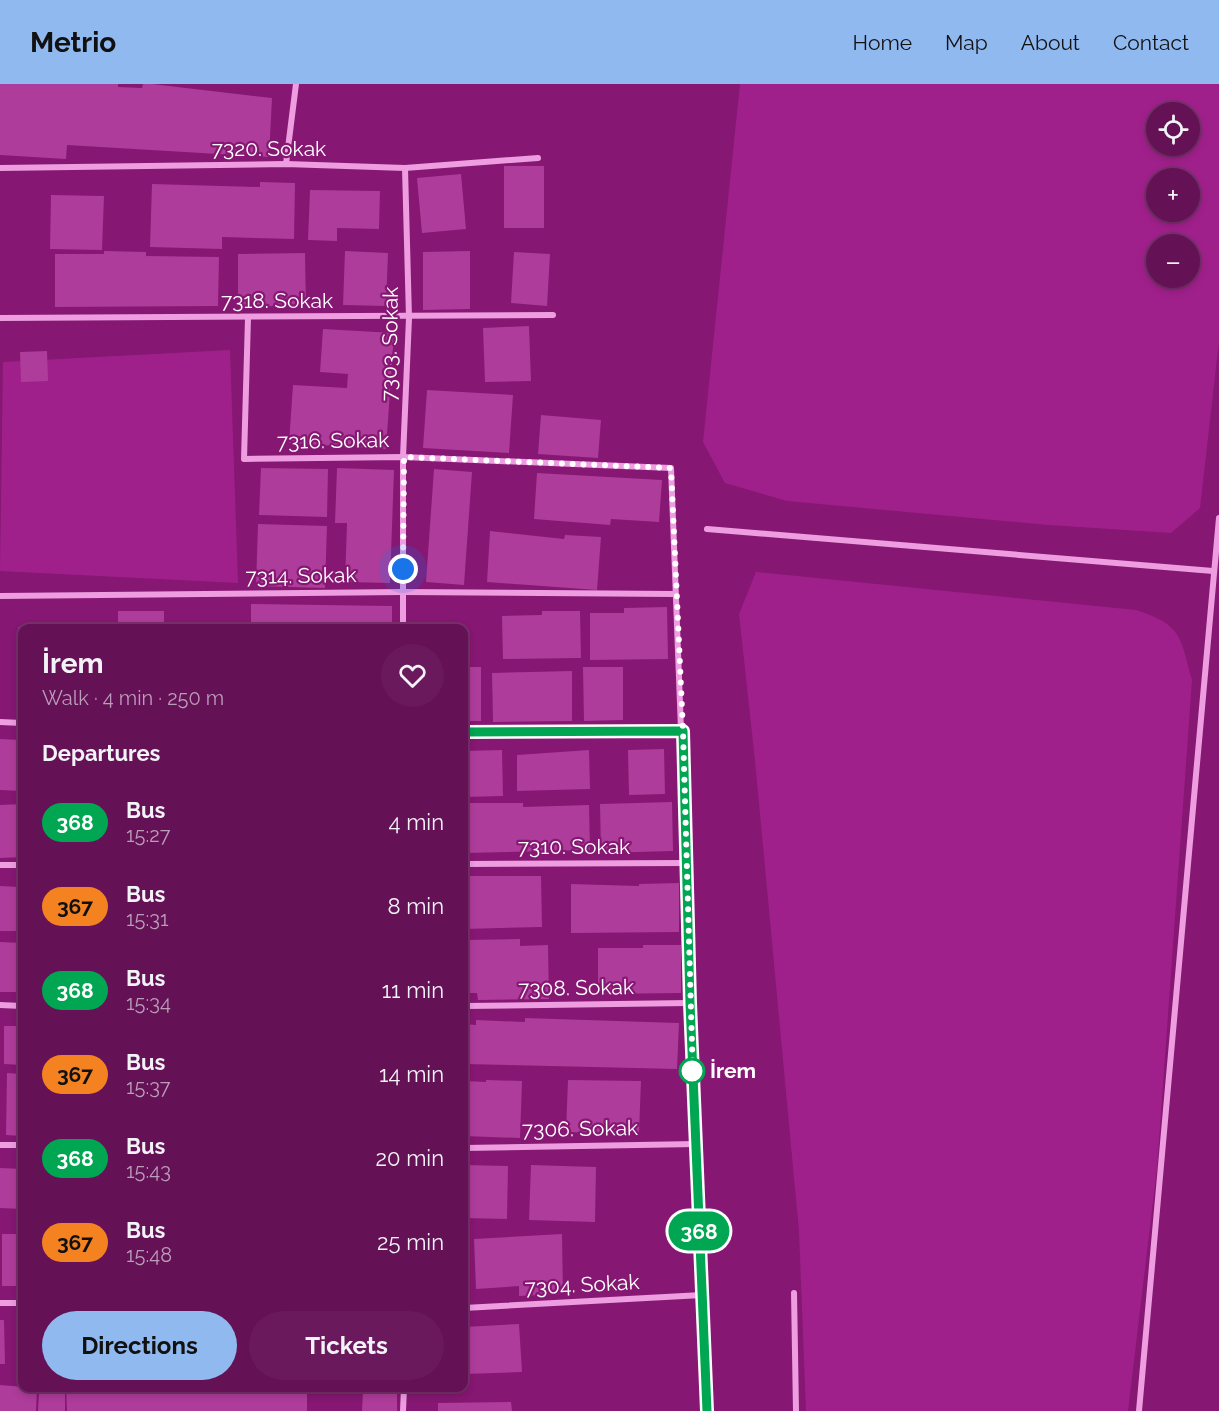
<!DOCTYPE html>
<html lang="en">
<head>
<meta charset="utf-8">
<style>
  :root { --surface:#641156; --page:#6a1a5c; --text:#f1f3f6; --muted:#bb9db9; --line:#78316c; --accent:#90b9f0 }
  body { margin:0; font-family:Raleway,sans-serif; background:var(--page); color:var(--text); height:100vh; display:flex; flex-direction:column; font-size:22px; white-space:nowrap }
  * { box-sizing:border-box; margin:0 }
  p { font-size:20px; color:var(--muted) }
  .icon { flex:none; width:33px; height:33px; fill:none; stroke:currentColor; stroke-width:2; stroke-linecap:round; stroke-linejoin:round }
  .map { position:relative; flex:1; overflow:hidden }
  .sheet { position:absolute; left:18px; top:540px; width:450px; height:768px; display:flex; flex-direction:column; background:var(--surface); border-radius:12px; box-shadow:0 3px 9px #0003,0 0 0 2px var(--line) }
  .sheet>* { flex:none }
  .badge { padding:0 12px; border-radius:20px; font-size:21px; line-height:39px }
  .buttons { position:absolute; left:1146px; top:18px; display:grid; gap:12px }
  .buttons a { display:grid; place-items:center; width:54px; height:54px; border-radius:50%; background:var(--surface); box-shadow:0 3px 9px #0003,0 0 0 2px var(--line); font-size:30px }
  .you { position:absolute; width:30px; height:30px; margin:-15px; border:4px solid #fff; border-radius:50%; background:#1a73e8; box-shadow:0 0 0 9px #1a73e833 }
  .map>.badge { position:absolute; translate:-50% -50%; box-shadow:0 0 0 3px #fff }
  h2 { padding:0 24px; font-size:22px; line-height:54px }
  .round { display:grid; place-items:center; flex:none; width:63px; height:63px; border-radius:32px; background:var(--page) }
  .summary { display:flex; align-items:center; justify-content:space-between; height:102px; padding:0 24px }
  h1 { font-size:28px; font-weight:700; line-height:45px }
  .action { display:flex; gap:12px; margin-top:auto; padding:12px 24px }
  .action a { flex:1; height:69px; border-radius:36px; background:var(--accent); color:#111; font-size:24px; font-weight:700; line-height:69px; text-align:center }
  .action a+a { background:var(--page); color:var(--text) }
  ul { padding:0; list-style:none }
  li { display:flex; align-items:center; gap:18px; height:84px; padding:0 24px }
  li div { flex:1 }
  li b { display:block; font-size:22px }
  li em { font-style:normal }
  li .badge { min-width:66px; font-weight:700; text-align:center }
  header { display:flex; align-items:center; gap:36px; box-sizing:border-box; height:84px; padding:0 30px; background:var(--accent); color:#111 }
  header strong { font-size:28px }
  nav { display:flex; gap:33px; margin-inline-start:auto; font-size:21px }
  .map>svg:first-child { display:block }
  .green { fill:#a0208b; fill-rule:evenodd }
  .building { fill:#ae3c9a }
  .lines { fill:none; stroke-linecap:round; stroke-linejoin:round }
  .minor { stroke:#ed9de0; stroke-width:6 }
  .line-casing { stroke:#fff; stroke-width:14 }
  .line { stroke:#00a651; stroke-width:9 }
  .walk { stroke:#fff; stroke-width:6; stroke-dasharray:0 10.8 }
  .stop-dot { fill:#fff; stroke:#00a651; stroke-width:3 }
  .labels { text-anchor:middle; stroke-width:4.5; stroke-linejoin:round; paint-order:stroke }
  .street-label { font-size:21px; fill:#fff; stroke:#861772 }
  .stop-label { font-size:21px; font-weight:bold; fill:#fff; stroke:#861772; text-anchor:start }
</style>
</head>
<body>
<header>
<strong>Metrio</strong>
<nav><a>Home</a><a>Map</a><a>About</a><a>Contact</a></nav>
</header>
<div class="map">
<svg width="1219" height="1327" viewBox="0 0 1219 1327">
  <rect width="100%" height="100%" fill="#861772"/>
  <!-- green -->
  <g class="green">
    <path d="M740,0H1219V257L1200,424L1171,449L1049,441L787,417L725,399L703,358ZM1156,28H1190V62H1156ZM1156,94H1190V128H1156ZM1156,160H1190V194H1156Z"/>
    <path d="M230,266L238,499L0,487L3,278Z"/>
    <path d="M756,488L1136,526C1182,541 1180,552 1192,596L1157,1084L1128,1327H806L799,1147L755,676L739,530Z"/>
  </g>
  <!-- building -->
  <g class="building">
    <path d="M0,0H118V3L142,4L143,0H152L272,14L269,73L67,61L66,75L0,71Z"/>
    <rect x="504" y="82" width="40" height="62"/>
    <path d="M461,90L466,145L422,149L417,94Z"/>
    <path d="M260,98L295,99L294,155L222,153V165L150,163L152,100L260,103Z"/>
    <path d="M310,106L380,107L379,145L337,144V157L308,156Z"/>
    <path d="M51,111L104,112L102,166L50,165Z"/>
    <path d="M104,167L146,168V172L219,173L218,222L55,223V170H104Z"/>
    <path d="M345,167L388,169L386,222L343,221Z"/>
    <path d="M470,167V225L423,226V168Z"/>
    <path d="M514,168L550,170L547,222L511,219Z"/>
    <path d="M305,169L306,222H238V170Z"/>
    <path d="M529,242L531,297L485,298L483,244Z"/>
    <path d="M323,245L394,249L386,365L289,359L293,301L347,304L348,290L320,288Z"/>
    <path d="M47,267L48,297L21,298L20,268Z"/>
    <path d="M427,306L513,311L509,369L423,364Z"/>
    <path d="M541,331L601,336L598,374L538,370Z"/>
    <path d="M261,384L328,385L327,433L259,431Z"/>
    <path d="M337,384L394,386L390,499L345,498L347,439H335Z"/>
    <path d="M434,385L472,388L464,501L426,498Z"/>
    <path d="M537,389L662,396L659,438L611,435L610,441L534,435Z"/>
    <path d="M258,440L327,442L325,504L256,502Z"/>
    <path d="M490,447L564,455L565,451L601,453L597,506L487,498Z"/>
    <path d="M251,520L392,522V544H251Z"/>
    <path d="M667,523L668,575L590,576V529H624V524Z"/>
    <rect x="118" y="527" width="46" height="17"/>
    <path d="M542,527H580L581,574L503,575L502,532L542,531Z"/>
    <path d="M18,543H22V601H17Z"/>
    <rect x="464" y="583" width="17" height="54"/>
    <path d="M583,583H623V636L584,637Z"/>
    <path d="M572,587V637L493,638L492,589Z"/>
    <path d="M0,655L22,656V707L0,706Z"/>
    <path d="M664,665L665,710L629,711L628,666Z"/>
    <path d="M502,666L503,712L464,713V667Z"/>
    <path d="M589,666L590,705L517,707V671Z"/>
    <path d="M672,718L673,767L601,769L600,720Z"/>
    <path d="M464,719H523V723L589,721L590,766L464,769Z"/>
    <path d="M22,720V773L0,774V721Z"/>
    <path d="M464,792H541L542,843L464,845Z"/>
    <path d="M679,799V848L571,849V800L639,802V800Z"/>
    <path d="M0,802L19,803L18,847H0Z"/>
    <path d="M520,855V862L548,861L549,915L478,916L477,909H464V856Z"/>
    <path d="M0,858L22,859L21,908H0Z"/>
    <path d="M643,861H681V909L598,910V864H643Z"/>
    <path d="M525,934L679,939L677,985L464,980V940L476,941V936L525,938Z"/>
    <path d="M4,942H22V981L4,980Z"/>
    <path d="M7,989L22,990V1052L6,1051Z"/>
    <path d="M486,996L522,997L520,1054L464,1052V997L486,998Z"/>
    <path d="M568,996L641,997L639,1050L566,1048Z"/>
    <path d="M464,1081L508,1082L507,1135L464,1134Z"/>
    <path d="M531,1081L596,1083L595,1138L529,1136Z"/>
    <path d="M0,1084L22,1085V1125L0,1124Z"/>
    <rect x="2" y="1150" width="20" height="52"/>
    <path d="M562,1150L563,1210L519,1212V1202L476,1205L474,1155Z"/>
    <path d="M0,1236H4L5,1280H0Z"/>
    <path d="M519,1240L522,1288L464,1290V1243Z"/>
    <path d="M0,1301L37,1304L36,1327H0Z"/>
    <path d="M66,1304H234V1307L307,1310V1327H67Z"/>
    <path d="M363,1307L397,1309V1327H362Z"/>
    <path d="M39,1309H65V1327H38Z"/>
    <path d="M511,1318L512,1327H438V1319Z"/>
  </g>
  <g class="lines">
    <!-- minor -->
    <g class="minor">
      <path d="M286,80L296,0"/>
      <path d="M0,84L286,80L405,84L538,74"/>
      <path d="M0,234L553,231"/>
      <path d="M248,234L244,375L403,373L671,384L707,1327"/>
      <path d="M707,445L1213,487"/>
      <path d="M0,512L403,508L675,510"/>
      <path d="M403,544V373L409,234L405,84"/>
      <path d="M0,638L22,639"/>
      <path d="M464,648L683,647"/>
      <path d="M464,780L685,779"/>
      <path d="M0,781H22"/>
      <path d="M0,921L22,922"/>
      <path d="M464,922L689,919"/>
      <path d="M0,1061H22"/>
      <path d="M464,1064L696,1060"/>
      <path d="M794,1209L796,1327"/>
      <path d="M0,1219H22"/>
      <path d="M464,1224L702,1211"/>
      <path d="M403,1327L404,1304"/>
      <path d="M1139,1327L1219,434"/>
    </g>
  </g>
  <g class="lines">
    <defs>
      <path id="line" d="M464,648L683,647L690,919L707,1327"/>
    </defs>
    <!-- line casing -->
    <use href="#line" class="line-casing"/>
    <!-- line -->
    <use href="#line" class="line"/>
    <!-- walk -->
    <path class="walk" d="M403,485L404,373L671,384L683,647L693,996L692,987"/>
  </g>
  <!-- markers -->
  <circle class="stop-dot" cx="692" cy="987" r="12"/>
  <g class="labels">
    <!-- street labels -->
    <g class="street-label">
      <text x="269" y="72">7320. Sokak</text>
      <text x="277" y="224">7318. Sokak</text>
      <text transform="translate(390 260) rotate(-89)" y="7">7303. Sokak</text>
      <text transform="translate(333 357) rotate(-1)" y="7">7316. Sokak</text>
      <text transform="translate(301 492) rotate(-1)" y="7">7314. Sokak</text>
      <text x="574" y="770">7310. Sokak</text>
      <text transform="translate(576 904) rotate(-1)" y="7">7308. Sokak</text>
      <text transform="translate(580 1045) rotate(-1)" y="7">7306. Sokak</text>
      <text transform="translate(582 1201) rotate(-3)" y="7">7304. Sokak</text>
    </g>
    <!-- stop labels -->
    <g class="stop-label">
      <text x="710" y="994">İrem</text>
    </g>
  </g>
</svg>
<div class="buttons">
<a><svg class="icon" aria-label="locate" viewBox="0 0 24 24"><circle cx="12" cy="12" r="6"/><path d="M12 2v4M12 18v4M2 12h4M18 12h4"/></svg></a>
<a>+</a>
<a>−</a>
</div>
<div class="you" style="left:403px;top:485px"></div>
<b class="badge" style="left:699px;top:1147px;background:#00a651;color:#fff">368</b>
<section class="sheet">
<div class="summary"><div><h1>İrem</h1><p>Walk · 4 min · 250 m</p></div><a class="round"><svg class="icon" aria-label="heart" viewBox="0 0 24 24"><path d="M12 20l-8-8c-3-5 5-10 8-4 3-6 11-1 8 4z"/></svg></a></div>
<h2>Departures</h2>
<ul>
<li><span class="badge" style="background:#00a651;color:#fff">368</span><div><b>Bus</b><p>15:27</p></div><em>4 min</em></li>
<li><span class="badge" style="background:#f58220;color:#111">367</span><div><b>Bus</b><p>15:31</p></div><em>8 min</em></li>
<li><span class="badge" style="background:#00a651;color:#fff">368</span><div><b>Bus</b><p>15:34</p></div><em>11 min</em></li>
<li><span class="badge" style="background:#f58220;color:#111">367</span><div><b>Bus</b><p>15:37</p></div><em>14 min</em></li>
<li><span class="badge" style="background:#00a651;color:#fff">368</span><div><b>Bus</b><p>15:43</p></div><em>20 min</em></li>
<li><span class="badge" style="background:#f58220;color:#111">367</span><div><b>Bus</b><p>15:48</p></div><em>25 min</em></li>
</ul>
<div class="action"><a>Directions</a><a>Tickets</a></div>
</section>
</div>
</body>
</html>
